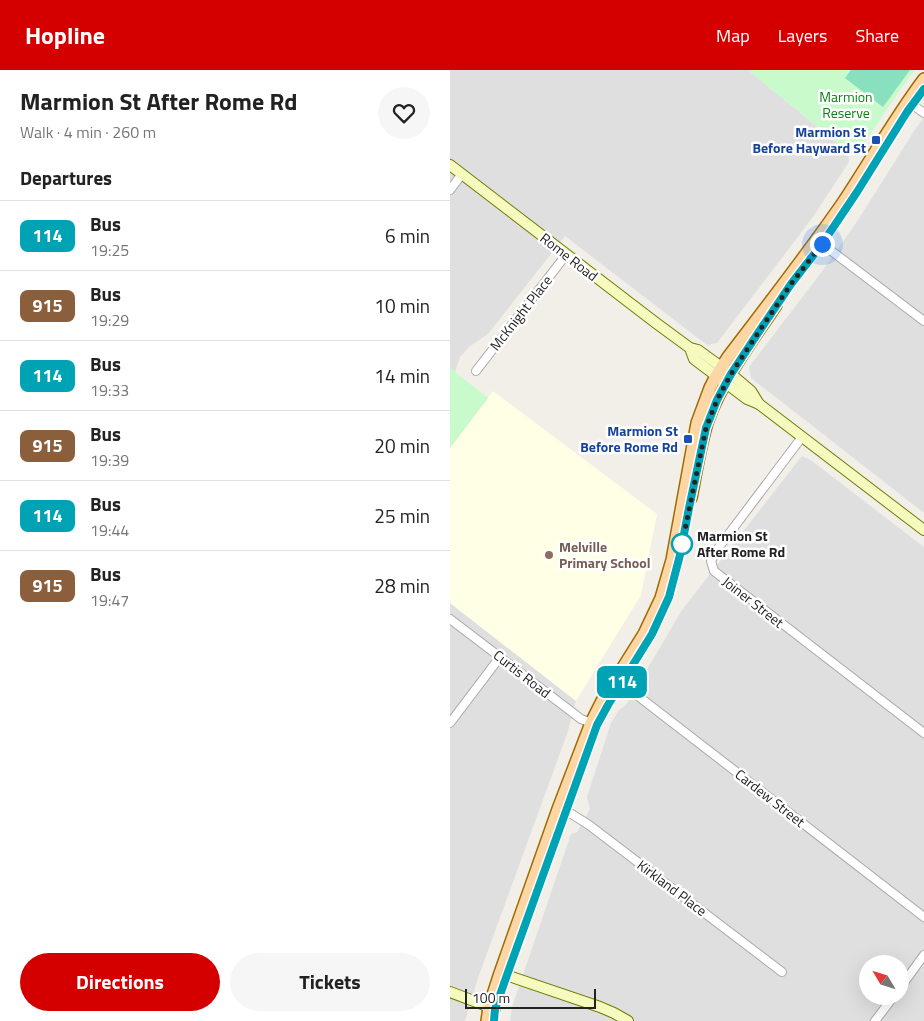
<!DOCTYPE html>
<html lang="en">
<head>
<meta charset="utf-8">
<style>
  :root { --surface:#fff; --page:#f6f6f6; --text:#222; --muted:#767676; --line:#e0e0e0; --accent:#d40000 }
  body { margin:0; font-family:"Titillium Web",sans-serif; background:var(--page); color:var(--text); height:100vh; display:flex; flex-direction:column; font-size:19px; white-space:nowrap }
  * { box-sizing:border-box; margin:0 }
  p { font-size:16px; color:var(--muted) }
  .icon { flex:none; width:28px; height:28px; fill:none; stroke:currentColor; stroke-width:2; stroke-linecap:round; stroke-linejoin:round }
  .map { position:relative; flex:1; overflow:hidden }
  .panel { display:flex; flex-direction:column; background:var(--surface); width:450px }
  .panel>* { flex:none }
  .badge { padding:0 10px; border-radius:8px; font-size:18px; line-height:32px }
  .needle { width:32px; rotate:308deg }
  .controls { position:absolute; left:409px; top:885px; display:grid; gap:10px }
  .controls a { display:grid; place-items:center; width:50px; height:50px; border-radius:50%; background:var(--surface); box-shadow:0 5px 20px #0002; font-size:25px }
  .scale { position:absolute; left:15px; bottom:12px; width:131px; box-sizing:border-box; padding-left:5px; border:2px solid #222; border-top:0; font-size:14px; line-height:18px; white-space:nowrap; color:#222; -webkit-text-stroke:4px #fff; paint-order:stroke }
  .you { position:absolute; width:25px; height:25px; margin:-12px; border:4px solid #fff; border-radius:50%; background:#1a73e8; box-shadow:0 0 0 8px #1a73e833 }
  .map>.badge { position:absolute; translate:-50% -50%; box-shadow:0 0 0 2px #fff }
  h2 { padding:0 20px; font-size:19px; line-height:45px }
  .round { display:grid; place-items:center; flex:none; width:52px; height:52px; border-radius:26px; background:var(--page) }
  .head { display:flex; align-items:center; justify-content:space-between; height:85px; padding:0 20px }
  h1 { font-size:24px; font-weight:700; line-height:38px }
  .cta { display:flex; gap:10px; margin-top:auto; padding:10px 20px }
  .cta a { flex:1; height:58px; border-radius:30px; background:var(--accent); color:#fff; font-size:20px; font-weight:700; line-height:58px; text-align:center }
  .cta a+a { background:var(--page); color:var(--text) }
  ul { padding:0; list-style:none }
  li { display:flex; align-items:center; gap:15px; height:70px; padding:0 20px; border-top:1px solid var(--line) }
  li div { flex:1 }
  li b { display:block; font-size:19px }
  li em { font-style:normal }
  li .badge { min-width:55px; font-weight:700; text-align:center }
  header { display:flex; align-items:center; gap:30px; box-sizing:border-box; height:70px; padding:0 25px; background:var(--accent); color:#fff }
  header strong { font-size:24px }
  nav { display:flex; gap:28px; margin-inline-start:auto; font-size:18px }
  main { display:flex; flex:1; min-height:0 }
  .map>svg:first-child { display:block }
  .residential { fill:#e0dfdf; fill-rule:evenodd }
  .education { fill:#ffffe5 }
  .park { fill:#c8facc }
  .pitch { fill:#88e0be }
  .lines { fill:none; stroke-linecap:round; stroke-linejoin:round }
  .street-casing { stroke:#a9a9a9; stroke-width:10 }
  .secondary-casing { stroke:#707d05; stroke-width:12 }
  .primary-casing { stroke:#a06b00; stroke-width:14 }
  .street { stroke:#fff; stroke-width:8 }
  .secondary { stroke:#f7fabf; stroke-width:10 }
  .primary { stroke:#fcd6a4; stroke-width:11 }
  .line-casing { stroke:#fff; stroke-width:11 }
  .line { stroke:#00a3b4; stroke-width:8 }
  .walk { stroke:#222; stroke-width:5; stroke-dasharray:0 9 }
  .transit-dot { fill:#1a4fb4; stroke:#fff; stroke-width:2 }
  .stop-dot { fill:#fff; stroke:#00a3b4; stroke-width:2.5 }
  .education-dot { fill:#8d6e63; stroke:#fff; stroke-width:2 }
  .labels { text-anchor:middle; stroke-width:5; stroke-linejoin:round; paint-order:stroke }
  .park-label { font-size:14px; fill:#0c8416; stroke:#fff }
  .transit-label { font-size:14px; font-weight:bold; fill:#164399; stroke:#fff; text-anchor:end }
  .street-label { font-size:14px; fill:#222; stroke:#fff }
  .stop-label { font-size:14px; font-weight:bold; fill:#222; stroke:#fff; text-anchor:start }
  .education-label { font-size:14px; font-weight:bold; fill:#785e54; stroke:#fff; text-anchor:start }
</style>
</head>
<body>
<header>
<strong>Hopline</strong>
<nav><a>Map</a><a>Layers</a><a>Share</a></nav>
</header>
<main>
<section class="panel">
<div class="head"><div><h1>Marmion St After Rome Rd</h1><p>Walk · 4 min · 260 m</p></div><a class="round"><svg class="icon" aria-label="heart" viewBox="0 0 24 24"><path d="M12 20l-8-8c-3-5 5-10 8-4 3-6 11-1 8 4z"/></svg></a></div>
<h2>Departures</h2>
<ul>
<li><span class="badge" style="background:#00a3b4;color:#fff">114</span><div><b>Bus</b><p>19:25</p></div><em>6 min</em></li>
<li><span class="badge" style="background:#8b5e3c;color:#fff">915</span><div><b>Bus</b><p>19:29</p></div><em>10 min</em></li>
<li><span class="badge" style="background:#00a3b4;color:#fff">114</span><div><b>Bus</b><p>19:33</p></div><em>14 min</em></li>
<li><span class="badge" style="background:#8b5e3c;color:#fff">915</span><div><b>Bus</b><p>19:39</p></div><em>20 min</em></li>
<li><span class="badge" style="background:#00a3b4;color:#fff">114</span><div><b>Bus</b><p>19:44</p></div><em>25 min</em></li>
<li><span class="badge" style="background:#8b5e3c;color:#fff">915</span><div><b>Bus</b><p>19:47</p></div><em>28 min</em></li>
</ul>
<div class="cta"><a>Directions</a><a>Tickets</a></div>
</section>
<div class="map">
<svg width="474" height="951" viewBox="0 0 474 951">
  <rect width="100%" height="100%" fill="#f2efe9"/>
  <!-- residential -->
  <g class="residential">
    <path d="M0,0H298L398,82L399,92L363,147L267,273L257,275L115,166L38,264L19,277L10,287L5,302L0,298Z"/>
    <path d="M474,47V443L301,308L299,297L373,200L410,147L464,61Z"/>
    <path d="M352,386L362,391L474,477V951H60L62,937L121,764L127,762L140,739L137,727L161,653L169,640L176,635L232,540ZM418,894H450V926H418Z"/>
    <path d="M0,533L126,631L117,664L28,908L15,951H0Z"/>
  </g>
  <!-- education -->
  <path class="education" d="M43,321L207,444L191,525L126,631L0,533V378Z"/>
  <!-- park -->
  <g class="park">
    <path d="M298,0H465L450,20L405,87Z"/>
    <path d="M0,298L38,328L0,378Z"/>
  </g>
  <!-- pitch -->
  <path class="pitch" d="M401,0H460L433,37L395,8Z"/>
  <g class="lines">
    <defs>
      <g id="street">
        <path d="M457,31L474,43"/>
        <path d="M0,120L12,104"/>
        <path d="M367,170L474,251"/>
        <path d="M26,301L116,185"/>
        <path d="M352,367L269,477L261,491L264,501L474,663"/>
        <path d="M0,549L118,639L131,649L147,655"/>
        <path d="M166,609L474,847"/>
        <path d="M0,653L50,587"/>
        <path d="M108,739L120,743L139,755L332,902"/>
        <path d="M450,918L474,885"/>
        <path d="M425,951L444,926"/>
      </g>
      <g id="secondary">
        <path d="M0,95L206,253L240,278L248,280L281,304L301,321L309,334"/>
        <path d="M240,278L244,289L297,329L309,334L474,460"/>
        <path d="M50,903L150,937L164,943L178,951"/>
        <path d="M0,922L45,939"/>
      </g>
      <g id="primary">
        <path d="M241,428C246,403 250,374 258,350C273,309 302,271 326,235"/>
        <path d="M37,951L39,937L50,903L108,739L141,653L152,631L194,564L211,528L222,490L247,353L260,318L266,306L278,287C316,237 356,186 392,134C420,92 444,49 474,9"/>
      </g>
    </defs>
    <!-- street casing -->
    <use href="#street" class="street-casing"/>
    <!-- secondary casing -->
    <use href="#secondary" class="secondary-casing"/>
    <!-- primary casing -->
    <use href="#primary" class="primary-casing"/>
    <!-- street -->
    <use href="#street" class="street"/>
    <!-- secondary -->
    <use href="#secondary" class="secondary"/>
    <!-- primary -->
    <use href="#primary" class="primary"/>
  </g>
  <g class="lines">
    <defs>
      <path id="line" d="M44,951L45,939L57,905L147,655L158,635L202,564L219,527L230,485L239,438L256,358L267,330L281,304L310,260L341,214L372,174L407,122L457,42L474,19"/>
    </defs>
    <!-- line casing -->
    <use href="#line" class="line-casing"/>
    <!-- line -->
    <use href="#line" class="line"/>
    <!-- walk -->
    <path class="walk" d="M232,474L256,358L267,330L281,304L310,260L341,214L372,174"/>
  </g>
  <!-- markers -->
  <g class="transit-dot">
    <rect x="421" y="65" width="10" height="10" rx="2.5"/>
    <rect x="233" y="364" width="10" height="10" rx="2.5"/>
  </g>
  <circle class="stop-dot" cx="232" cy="474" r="10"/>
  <circle class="education-dot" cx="99" cy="485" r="5"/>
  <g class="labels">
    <!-- park labels -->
    <g class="park-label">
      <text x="396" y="32">Marmion<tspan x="396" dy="16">Reserve</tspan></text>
    </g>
    <!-- transit labels -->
    <g class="transit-label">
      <text x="416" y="67">Marmion St<tspan x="416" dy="16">Before Hayward St</tspan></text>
      <text x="228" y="366">Marmion St<tspan x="228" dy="16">Before Rome Rd</tspan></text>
    </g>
    <!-- street labels -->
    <g class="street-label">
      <text transform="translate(119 187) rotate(38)" y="5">Rome Road</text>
      <text transform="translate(71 243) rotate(-52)" y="5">McKnight Place</text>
      <text transform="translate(303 532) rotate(38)" y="5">Joiner Street</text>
      <text transform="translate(72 604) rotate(38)" y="5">Curtis Road</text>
      <text transform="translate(320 728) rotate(38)" y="5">Cardew Street</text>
      <text transform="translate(222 818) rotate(37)" y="5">Kirkland Place</text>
    </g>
    <!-- stop labels -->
    <g class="stop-label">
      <text x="247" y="471">Marmion St<tspan x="247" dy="16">After Rome Rd</tspan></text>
    </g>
    <!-- education labels -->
    <g class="education-label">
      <text x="109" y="482">Melville<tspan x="109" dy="16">Primary School</tspan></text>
    </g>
  </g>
</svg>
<div class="controls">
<a><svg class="needle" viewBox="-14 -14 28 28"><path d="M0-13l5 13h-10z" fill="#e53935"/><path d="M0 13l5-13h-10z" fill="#767676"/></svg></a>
</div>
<div class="scale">100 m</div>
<div class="you" style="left:372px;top:174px"></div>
<b class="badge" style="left:172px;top:612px;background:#00a3b4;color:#fff">114</b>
</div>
</main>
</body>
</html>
